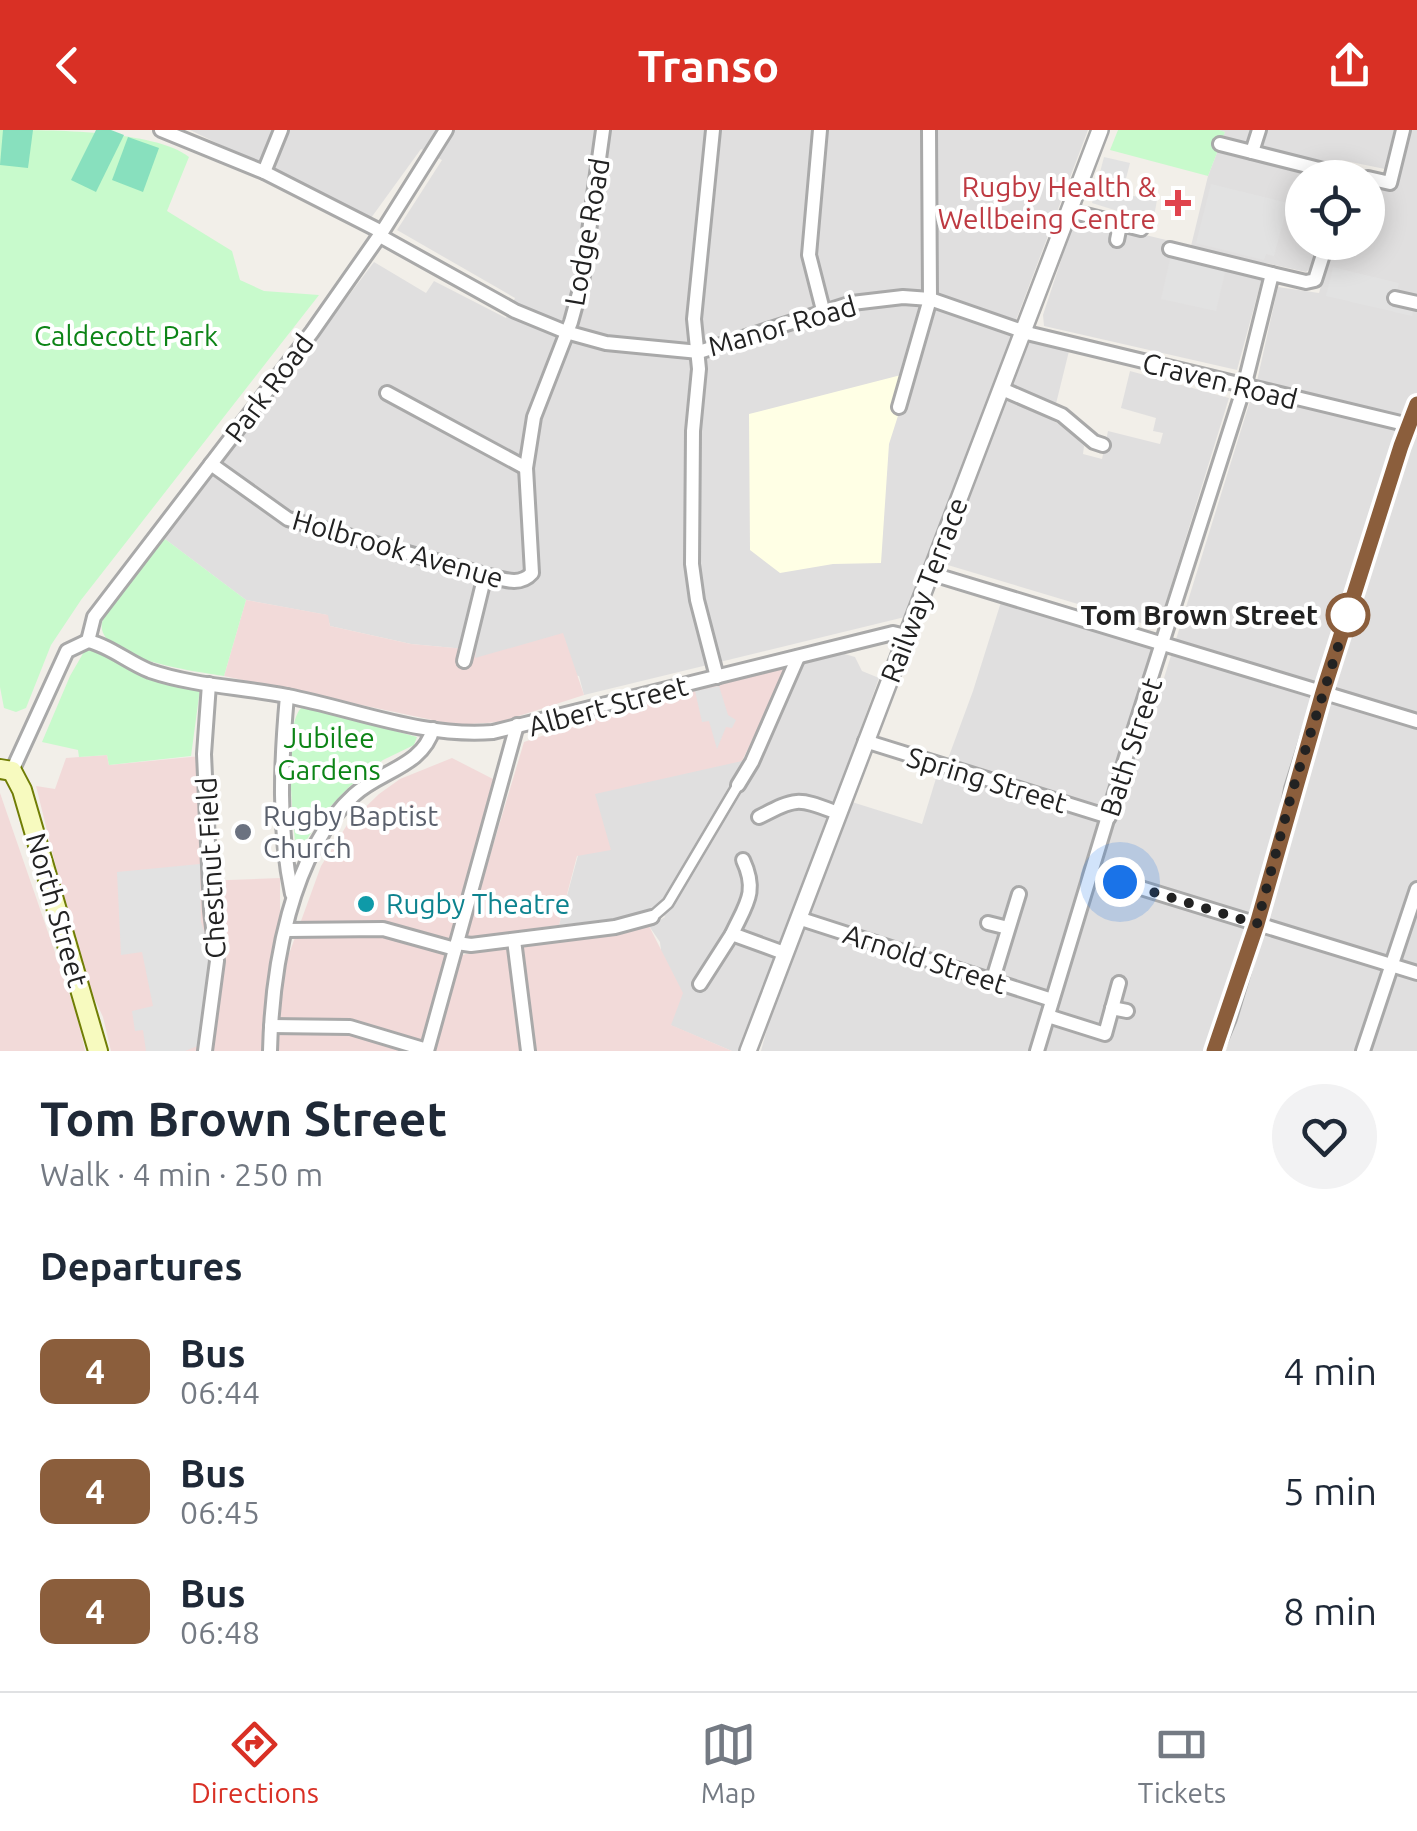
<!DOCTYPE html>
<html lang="en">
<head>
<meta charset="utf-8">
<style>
  :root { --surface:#fff; --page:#f2f2f3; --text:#1f2937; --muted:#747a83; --line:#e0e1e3; --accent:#d93025 }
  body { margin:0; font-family:Ubuntu,sans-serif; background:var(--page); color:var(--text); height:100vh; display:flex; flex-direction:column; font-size:38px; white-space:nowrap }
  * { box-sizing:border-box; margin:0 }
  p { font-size:32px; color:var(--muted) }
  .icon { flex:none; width:55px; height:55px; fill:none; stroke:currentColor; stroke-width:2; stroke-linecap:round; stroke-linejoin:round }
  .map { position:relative; height:921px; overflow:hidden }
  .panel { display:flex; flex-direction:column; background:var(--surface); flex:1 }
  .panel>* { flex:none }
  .badge { padding:0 20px; border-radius:15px; font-size:35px; line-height:65px }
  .fabs { position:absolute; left:1285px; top:30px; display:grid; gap:20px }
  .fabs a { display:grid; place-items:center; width:100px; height:100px; border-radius:50%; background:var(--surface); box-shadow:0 5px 25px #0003; font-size:50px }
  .you { position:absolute; width:50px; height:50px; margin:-25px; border:8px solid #fff; border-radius:50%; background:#1a73e8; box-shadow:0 0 0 15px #1a73e833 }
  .map>.badge { position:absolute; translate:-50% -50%; box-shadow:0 0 0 5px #fff }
  h2 { padding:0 40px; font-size:38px; line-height:90px }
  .round { display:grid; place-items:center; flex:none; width:105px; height:105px; border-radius:52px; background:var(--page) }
  .summary { display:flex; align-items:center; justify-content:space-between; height:170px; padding:0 40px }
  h1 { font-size:48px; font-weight:600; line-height:75px }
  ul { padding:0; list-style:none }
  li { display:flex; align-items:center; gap:30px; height:120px; padding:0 40px }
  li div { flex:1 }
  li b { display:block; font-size:38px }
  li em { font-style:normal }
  li .badge { min-width:110px; font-weight:700; text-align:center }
  header { display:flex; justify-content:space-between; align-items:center; height:130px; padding:0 40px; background:var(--accent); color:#fff; font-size:45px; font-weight:600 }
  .dock { display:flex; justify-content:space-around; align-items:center; height:140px; border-top:2px solid var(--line); background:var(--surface); font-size:28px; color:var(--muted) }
  .dock a { display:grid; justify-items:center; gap:5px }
  .dock .active { color:var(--accent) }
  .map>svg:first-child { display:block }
  .residential { fill:#e0dfdf }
  .commercial { fill:#f2dad9 }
  .education { fill:#ffffe5 }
  .park { fill:#c8facc }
  .pitch { fill:#88e0be }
  .parking { fill:#e2e2e2 }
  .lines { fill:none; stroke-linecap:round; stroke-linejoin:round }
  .pedestrian-casing { stroke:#a9a9a9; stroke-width:14 }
  .minor-casing { stroke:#a9a9a9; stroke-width:18 }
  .tertiary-casing { stroke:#a9a9a9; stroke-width:20 }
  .secondary-casing { stroke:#707d05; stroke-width:22 }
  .pedestrian { stroke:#fff; stroke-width:9 }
  .minor { stroke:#fff; stroke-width:12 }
  .tertiary { stroke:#fff; stroke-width:15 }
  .secondary { stroke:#f7fabf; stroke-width:18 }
  .line-casing { stroke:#fff; stroke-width:22 }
  .line { stroke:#8b5e3c; stroke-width:15 }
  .walk { stroke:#222; stroke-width:10; stroke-dasharray:0 18 }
  .health-dot { fill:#e0444e; stroke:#fff; stroke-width:4 }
  .stop-dot { fill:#fff; stroke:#8b5e3c; stroke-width:5 }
  .worship-dot { fill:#6b7280; stroke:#fff; stroke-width:4 }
  .culture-dot { fill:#0f9aa8; stroke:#fff; stroke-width:4 }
  .labels { text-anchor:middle; stroke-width:8; stroke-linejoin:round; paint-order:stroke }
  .health-label { font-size:28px; fill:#be3a42; stroke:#fff; text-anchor:end }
  .street-label { font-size:28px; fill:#222; stroke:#fff }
  .park-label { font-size:28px; fill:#0c8416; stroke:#fff }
  .stop-label { font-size:28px; font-weight:bold; fill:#222; stroke:#fff; text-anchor:end }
  .worship-label { font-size:28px; fill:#5b616d; stroke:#fff; text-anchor:start }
  .culture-label { font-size:28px; fill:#0d838f; stroke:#fff; text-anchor:start }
</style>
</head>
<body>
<header><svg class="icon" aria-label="back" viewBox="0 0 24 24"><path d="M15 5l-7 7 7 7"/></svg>Transo<svg class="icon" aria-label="share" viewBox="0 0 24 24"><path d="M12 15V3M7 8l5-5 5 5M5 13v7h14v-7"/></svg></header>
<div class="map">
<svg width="1417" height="921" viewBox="0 0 1417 921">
  <rect width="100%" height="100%" fill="#f2efe9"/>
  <!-- residential -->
  <g class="residential">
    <path d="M190,0H1088L1010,206L1069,221L1052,290L1068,300L1084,316L1083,324L1102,329L1108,301L1160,314L1163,303L1153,301L1156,288L1121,278L1130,241L1229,268L1158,498L931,430L909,486L584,565L579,546L474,528L476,520L411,514L330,496L327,485L246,470L165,409L374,132L426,163L434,151L506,188L515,168L397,100L442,30L421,19L371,88Z"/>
    <path d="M1219,0H1394L1385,39L1341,30L1336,47L1302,48V112L1321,113L1316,133L1306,142L1266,133L1237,240L1044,196L1043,185L1075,88L1191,116L1208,46L1225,2Z"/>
    <path d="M1409,0H1417V290L1257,251L1278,157L1319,163L1333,113L1368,112V55L1394,60Z"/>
    <path d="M1257,265L1417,305V921H1226L1270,779L1253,772L1205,921H761L770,888L754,882L739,921H732L670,895L660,812L649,796L665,787L658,775L644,785L559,795L595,663L757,627L774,598L802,533L841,523L855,527L862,541L879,548L836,667L922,694L937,645H942L973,561L1001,472L1154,516L1157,520L1133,602L1146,606L1250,271Z"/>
  </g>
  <!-- commercial -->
  <g class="commercial">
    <path d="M246,470L328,485L330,496L411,514L476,520L475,528L563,503L584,565L500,592L456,595L224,546Z"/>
    <path d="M788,535L742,631L595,664L611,720L577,726L559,795L465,809L524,612L580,593Z"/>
    <path d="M107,625L109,635L201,626L202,751L280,748V782L274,834L285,835L321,736L347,695L379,664L400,649L452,628L493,649L446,830L466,824L649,796L683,863L671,895L732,921H111L103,887L82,842L36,656L55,659L66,628Z"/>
    <path d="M0,663L78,889L85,921H0Z"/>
  </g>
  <!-- education -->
  <path class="education" d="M901,245L904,267L889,314L881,433L833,434L780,443L750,420L749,284Z"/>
  <!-- park -->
  <g class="park">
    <path d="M0,0C50,0 155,0 189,27L167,81L232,121L240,150L264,161L319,165L81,470L51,515L26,578L16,582L4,578L0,557Z"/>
    <path d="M1118,0H1219L1225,2L1208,46L1110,20Z"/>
    <path d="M165,409L246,470L224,546C199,542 88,528 103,489C113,463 146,431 165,409Z"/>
    <path d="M85,520L98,521L162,548L200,559L191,626L109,635L107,625L79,627L78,620L42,612L70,546Z"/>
    <path d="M303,576L417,607L414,615L383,630L349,657L324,683L300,720L295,711C293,683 282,593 303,576Z"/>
  </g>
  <!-- pitch -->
  <g class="pitch">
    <path d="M3,0H33L28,38L0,35Z"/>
    <path d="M96,0H111L124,5L96,62L71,50Z"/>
    <path d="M128,7L159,18L143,62L112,50Z"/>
  </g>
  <!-- parking -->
  <g class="parking">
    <path d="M1104,27L1130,33L1122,64L1157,70L1153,92L1092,73Z"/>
    <path d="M1211,54L1288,73L1274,126L1266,124L1264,130L1196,113Z"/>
    <path d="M1171,125L1226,138L1216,181L1161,169Z"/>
    <path d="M1333,137L1399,153L1395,173L1414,178L1412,186L1326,166Z"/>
    <path d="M719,556L728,585L736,590L732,598L726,597L717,619L709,591L702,592L695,561Z"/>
    <path d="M200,734L201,792L212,825L200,915L185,921H146L143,900L135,901L132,881L153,876L142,822L121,825L117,742Z"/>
  </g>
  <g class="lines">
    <defs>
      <path id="pedestrian" d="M652,787L668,773L738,655"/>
      <g id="minor">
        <path d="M161,0L264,42L382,102"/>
        <path d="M713,0L694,189L699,239L693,301L692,434L697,470L717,547"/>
        <path d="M820,0L809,125L823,180"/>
        <path d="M1220,14L1347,46"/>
        <path d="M1252,22L1259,0"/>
        <path d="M264,42L281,0"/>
        <path d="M1368,48L1390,53L1403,0"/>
        <path d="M1070,81L1141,99"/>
        <path d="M380,106L515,181L566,202L606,213L699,222L852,173L903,167L930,169L1031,204L1417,297"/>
        <path d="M1117,110L1120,95"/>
        <path d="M1170,119L1272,144"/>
        <path d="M1395,168L1417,173"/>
        <path d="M1002,259L1062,285L1094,312L1103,315"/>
        <path d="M387,263L526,338"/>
        <path d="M899,277L930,169L929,0"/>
        <path d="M211,334L288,389L485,445C502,449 520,457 532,443L526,338L534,287L571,192L582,152L603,0"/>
        <path d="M929,443L1417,591"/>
        <path d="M88,511L94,487L312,202L382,102L446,0"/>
        <path d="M464,531L485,445"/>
        <path d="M287,566C281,632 278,698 292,764"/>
        <path d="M865,611L1109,687"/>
        <path d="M12,641L67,521L88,511C110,516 129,533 150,541C194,556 242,557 287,566C354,579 424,608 493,602L893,503L906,506"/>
        <path d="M738,655L752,632L798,527"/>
        <path d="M759,687C798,667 797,668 838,683"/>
        <path d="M1092,743L1417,843"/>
        <path d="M798,788L1052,870"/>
        <path d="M988,793L1008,798"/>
        <path d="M287,800L383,799L455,819"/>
        <path d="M732,804C746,774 758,762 743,730"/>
        <path d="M514,810L528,921"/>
        <path d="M457,813L471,815L615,797L652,787"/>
        <path d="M992,852L1019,764"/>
        <path d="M700,854L732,804L784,823"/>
        <path d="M1112,878L1127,881"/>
        <path d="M1048,886L1105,904L1119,853"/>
        <path d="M271,896L350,897L427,920"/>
        <path d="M205,921L217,831L211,781L204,624L209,554"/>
        <path d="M270,921C272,839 290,723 354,665C380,641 423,636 433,599"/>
        <path d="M427,921L517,595"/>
        <path d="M1037,921L1132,607L1244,257L1272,144L1306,152L1315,150L1327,112"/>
        <path d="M1363,921L1417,759"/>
      </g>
      <g id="tertiary">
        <path d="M748,921L1100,0"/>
        <path d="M1214,921L1228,888L1287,691L1293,659L1401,316L1417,275"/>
      </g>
      <path id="secondary" d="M0,639L12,641L22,660L98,921"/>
    </defs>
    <!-- pedestrian casing -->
    <use href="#pedestrian" class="pedestrian-casing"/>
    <!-- minor casing -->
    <use href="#minor" class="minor-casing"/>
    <!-- tertiary casing -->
    <use href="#tertiary" class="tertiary-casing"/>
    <!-- secondary casing -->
    <use href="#secondary" class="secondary-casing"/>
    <!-- pedestrian -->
    <use href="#pedestrian" class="pedestrian"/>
    <!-- minor -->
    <use href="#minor" class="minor"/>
    <!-- tertiary -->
    <use href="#tertiary" class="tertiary"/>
    <!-- secondary -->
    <use href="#secondary" class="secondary"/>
  </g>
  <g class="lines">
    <defs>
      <path id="line" d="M1214,921L1257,794L1323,562L1401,316L1417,274"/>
    </defs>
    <!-- line casing -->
    <use href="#line" class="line-casing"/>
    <!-- line -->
    <use href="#line" class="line"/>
    <!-- walk -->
    <path class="walk" d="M1120,752L1257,794L1293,659L1348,485"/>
  </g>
  <!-- markers -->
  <path class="health-dot" d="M1173 58h10v10h10v10h-10v10h-10v-10h-10v-10h10z"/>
  <circle class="stop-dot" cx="1348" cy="485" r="20"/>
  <circle class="worship-dot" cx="243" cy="702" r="10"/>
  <circle class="culture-dot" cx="366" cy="774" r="10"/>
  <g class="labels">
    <!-- health labels -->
    <g class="health-label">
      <text x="1156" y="67">Rugby Health &amp;<tspan x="1156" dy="32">Wellbeing Centre</tspan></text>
    </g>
    <!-- street labels -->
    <g class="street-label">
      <text transform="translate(587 102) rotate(-80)" y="10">Lodge Road</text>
      <text transform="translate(782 196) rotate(-16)" y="10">Manor Road</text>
      <text transform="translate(1220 251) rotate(14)" y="10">Craven Road</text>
      <text transform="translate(269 258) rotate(-53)" y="10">Park Road</text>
      <text transform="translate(398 419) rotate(16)" y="10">Holbrook Avenue</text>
      <text transform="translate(924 460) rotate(-69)" y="10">Railway Terrace</text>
      <text transform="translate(608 576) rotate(-15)" y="10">Albert Street</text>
      <text transform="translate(1131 617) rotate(-72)" y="10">Bath Street</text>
      <text transform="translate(987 650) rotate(17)" y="10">Spring Street</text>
      <text transform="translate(211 738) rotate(-93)" y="10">Chestnut Field</text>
      <text transform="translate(57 780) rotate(74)" y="10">North Street</text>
      <text transform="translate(925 829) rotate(18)" y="10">Arnold Street</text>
    </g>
    <!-- park labels -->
    <g class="park-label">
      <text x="126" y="216">Caldecott Park</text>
      <text x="329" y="618">Jubilee<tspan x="329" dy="32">Gardens</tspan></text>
    </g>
    <!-- stop labels -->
    <g class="stop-label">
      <text x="1318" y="495">Tom Brown Street</text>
    </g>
    <!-- worship labels -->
    <g class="worship-label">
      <text x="263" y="696">Rugby Baptist<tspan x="263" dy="32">Church</tspan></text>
    </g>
    <!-- culture labels -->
    <g class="culture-label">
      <text x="386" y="784">Rugby Theatre</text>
    </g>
  </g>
</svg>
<div class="fabs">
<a><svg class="icon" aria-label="locate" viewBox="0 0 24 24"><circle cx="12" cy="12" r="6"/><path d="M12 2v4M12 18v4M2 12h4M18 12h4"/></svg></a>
</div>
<div class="you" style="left:1120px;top:752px"></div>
</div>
<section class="panel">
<div class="summary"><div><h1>Tom Brown Street</h1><p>Walk · 4 min · 250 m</p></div><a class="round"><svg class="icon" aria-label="heart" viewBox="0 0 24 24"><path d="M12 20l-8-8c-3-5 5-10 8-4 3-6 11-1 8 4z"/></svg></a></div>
<h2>Departures</h2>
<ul>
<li><span class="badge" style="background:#8b5e3c;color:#fff">4</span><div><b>Bus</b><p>06:44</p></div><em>4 min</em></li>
<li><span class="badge" style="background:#8b5e3c;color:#fff">4</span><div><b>Bus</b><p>06:45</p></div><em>5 min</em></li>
<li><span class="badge" style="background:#8b5e3c;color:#fff">4</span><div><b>Bus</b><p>06:48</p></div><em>8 min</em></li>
</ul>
</section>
<nav class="dock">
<a class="active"><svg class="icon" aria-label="directions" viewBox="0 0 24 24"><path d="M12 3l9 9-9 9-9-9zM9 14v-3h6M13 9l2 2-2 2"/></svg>Directions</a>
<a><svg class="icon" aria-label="map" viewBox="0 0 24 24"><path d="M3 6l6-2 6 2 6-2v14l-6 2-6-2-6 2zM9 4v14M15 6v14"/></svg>Map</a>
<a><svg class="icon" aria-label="tickets" viewBox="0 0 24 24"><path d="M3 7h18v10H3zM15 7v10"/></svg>Tickets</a>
</nav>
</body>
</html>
